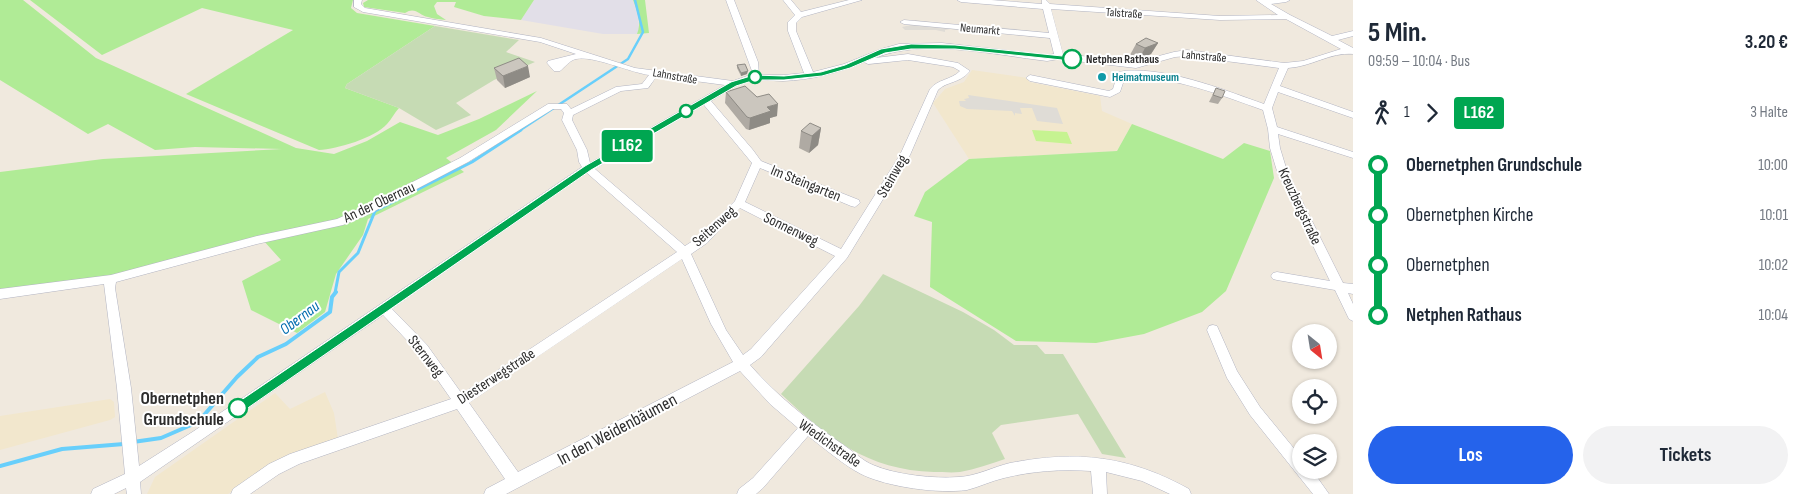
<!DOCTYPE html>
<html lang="de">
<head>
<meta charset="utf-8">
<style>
  :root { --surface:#fff; --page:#f2f2f3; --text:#1f2937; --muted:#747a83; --accent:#2563eb }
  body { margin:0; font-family:"Sofia Sans Condensed",sans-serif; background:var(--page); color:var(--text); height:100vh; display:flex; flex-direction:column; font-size:19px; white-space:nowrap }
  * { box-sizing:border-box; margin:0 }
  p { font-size:16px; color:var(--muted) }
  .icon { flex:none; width:28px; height:28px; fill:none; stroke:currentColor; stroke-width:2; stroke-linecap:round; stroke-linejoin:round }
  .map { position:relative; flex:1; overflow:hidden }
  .details { display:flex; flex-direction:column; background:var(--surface); width:450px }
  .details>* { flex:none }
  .badge { padding:0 10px; border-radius:4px; font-size:18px; line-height:32px }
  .needle { width:32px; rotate:150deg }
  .fabs { position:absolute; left:1292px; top:324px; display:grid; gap:10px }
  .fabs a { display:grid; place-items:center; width:45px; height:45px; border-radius:50%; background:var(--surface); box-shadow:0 1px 4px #0004; font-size:25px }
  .map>.badge { position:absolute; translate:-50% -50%; box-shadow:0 0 0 2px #fff }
  .legs { display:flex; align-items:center; gap:8px; height:55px; padding:0 15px; font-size:16px }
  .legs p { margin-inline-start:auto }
  .headline { display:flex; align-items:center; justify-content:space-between; height:85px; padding:0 15px }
  h1 { font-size:28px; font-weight:700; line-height:38px }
  .button { display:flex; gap:10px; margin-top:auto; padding:10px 15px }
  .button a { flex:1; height:58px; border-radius:30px; background:var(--accent); color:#fff; font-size:20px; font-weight:700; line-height:58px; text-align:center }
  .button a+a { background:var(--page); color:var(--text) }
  ul { padding:0 15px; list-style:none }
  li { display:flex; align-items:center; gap:18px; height:50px; font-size:19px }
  li i { display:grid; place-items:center; width:8px; height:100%; margin:0 6px; background:currentColor }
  li i::after { content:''; width:12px; height:12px; margin:-6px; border:4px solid; border-radius:50%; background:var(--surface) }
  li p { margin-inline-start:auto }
  li:first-child i { background:linear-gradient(#0000 50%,currentColor 0) }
  li:last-child i { background:linear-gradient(currentColor 50%,#0000 0) }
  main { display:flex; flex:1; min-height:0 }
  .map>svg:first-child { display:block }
  .industrial { fill:#e2dfe8 }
  .education { fill:#f2e7cd }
  .green { fill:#b0eb96 }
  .cemetery { fill:#c6dbb4 }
  .pitch { fill:#c6f391 }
  .plaza { fill:#dfdcd6 }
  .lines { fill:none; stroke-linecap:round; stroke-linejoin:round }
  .stream-far2 { stroke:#68cffb; stroke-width:2.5 }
  .stream-far1 { stroke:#68cffb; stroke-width:3 }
  .stream { stroke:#68cffb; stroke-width:4 }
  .minor-casing { stroke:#b2b4c2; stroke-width:1 }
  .minor { fill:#fff; fill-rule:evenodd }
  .wall { fill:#afaaa3 }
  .shaded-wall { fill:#8e8b85 }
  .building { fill:#cbc6be; stroke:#8e8b85 }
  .line-1 { fill:#00a651; stroke:#fff }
  .stop-1-dot { fill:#fff; stroke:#00a651; stroke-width:2.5 }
  .culture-dot { fill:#0f9aa8; stroke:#fff; stroke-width:2 }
  .labels { text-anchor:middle; stroke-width:4; stroke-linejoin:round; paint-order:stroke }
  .far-street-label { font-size:12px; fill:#2d2d2d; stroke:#fff }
  .far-stop-label { font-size:12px; font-weight:bold; fill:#2d2d2d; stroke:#fff; text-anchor:start }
  .far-culture-label { font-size:12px; font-weight:bold; fill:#0d838f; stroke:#fff; text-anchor:start }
  .street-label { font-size:15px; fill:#2d2d2d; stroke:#fff }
  .water-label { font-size:16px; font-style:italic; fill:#006cae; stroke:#fff }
  .near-stop-label { font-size:18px; font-weight:bold; fill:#2d2d2d; stroke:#fff; text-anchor:end }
  .near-street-label { font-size:18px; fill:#2d2d2d; stroke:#fff }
</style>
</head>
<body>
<main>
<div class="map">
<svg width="1353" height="494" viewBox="0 0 1353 494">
  <rect width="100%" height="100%" fill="#f0e9de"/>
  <!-- industrial -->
  <path class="industrial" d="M534,0H633L638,13L639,30L637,34H603L521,20Z"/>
  <!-- education -->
  <g class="education">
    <path d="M972,70L1028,78L1029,82L1100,96L1102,111L1132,124L1117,151L969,159L933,103L945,89L964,82Z"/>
    <path d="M325,392L334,413L338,439L281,459L228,494H147L155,477L275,393L290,409Z"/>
    <path d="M110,399L114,402L115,417L110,420L0,450V416Z"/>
  </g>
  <!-- green -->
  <g class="green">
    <path d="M0,0H23L96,58L296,148L334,154L367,141L400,122L438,135L479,119L537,91L496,130L446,158L464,172L368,219L363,235L336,274L325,312L297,333L251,310L242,281L281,260L263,240L115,276L0,289V172L103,159L282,149L195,147L155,150L108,124L88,134L0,80Z"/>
    <path d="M30,0H353L351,8L357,13L435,26L347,84L345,88L399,108C394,113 392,119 387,124C375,138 337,149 319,150L186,94L293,30L202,8L102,55Z"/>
    <path d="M368,0H534L521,20L484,16L454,7L456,2H437L434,6L437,14L446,20C440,19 434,19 428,17C419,15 415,6 405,13L364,7L363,3Z"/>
    <path d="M633,0H645L649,33L637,34C642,23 637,10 633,0Z"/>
    <path d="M1132,124L1223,159L1244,143L1270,151L1274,178L1226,291L1202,312L1144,334L1096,343L1016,341L930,287L932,222L914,216L925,192L969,159L1117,151Z"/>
  </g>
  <!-- cemetery -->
  <g class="cemetery">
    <path d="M435,26L519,40L506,52L535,62L494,80L456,103L471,115L436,130L399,108L345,88L347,84Z"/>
    <path d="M883,274L963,312L994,330L1014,345H1037L1045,354H1063L1126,458L1102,454L1078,414L1001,425L992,433L1005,459C990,464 976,469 960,472C952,473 942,472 934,472C867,470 828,438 781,394L859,306Z"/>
  </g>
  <!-- pitch -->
  <path class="pitch" d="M1032,130L1067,132L1072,144L1036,141Z"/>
  <!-- plaza -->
  <g class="plaza">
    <path d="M915,20L986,29L985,26L1054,33L1055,39L950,29L945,30V32L936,30H905L902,27L915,24Z"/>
    <path d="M968,95L1057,108L1063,124L1037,121L1032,108H1020L1022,114L1015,113V116L1012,111L967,109L960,106L959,101H966L964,99L969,98Z"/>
  </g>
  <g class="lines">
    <!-- stream-far2 -->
    <path class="stream-far2" d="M519,131L628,59L643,32L635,0"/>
    <!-- stream-far1 -->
    <path class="stream-far1" d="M335,293L339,272L358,253L375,211L472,162L521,130"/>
    <!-- stream -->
    <g class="stream">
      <path d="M133,442L161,438L198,422L237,377L258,357L286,344L330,312L332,297L336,292"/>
      <path d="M0,466L62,449L124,444"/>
    </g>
    <defs>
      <g id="minor">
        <path d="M354,0H362L361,4L365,8L541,38L635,68L733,81L750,75L752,71L726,0H734L758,62L759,75H784L804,73L788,31V22L795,15L783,0H791L801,12L849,0H862L802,17L796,23V31L813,72L844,64L881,49L899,44L942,43L1047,55L1054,54L1050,38L904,24L900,22L904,20L1049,33L1043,9L961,2L957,0H991L1042,4V0H1046L1050,4L1220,16L1278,15L1256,0H1290L1286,2L1271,4L1290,15L1332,36L1353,31V36L1338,40L1353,48V54C1330,52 1311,67 1288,68L1280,86L1353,112V118L1278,92L1272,108L1277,127L1353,152V158L1278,134L1280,148L1287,171L1343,283L1353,284V294L1348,293L1353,304V321L1349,319L1335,290L1277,280L1273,279L1271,276L1273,273L1277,272L1330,281L1277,171L1270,148L1268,129L1263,110C1218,94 1173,76 1125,77L1120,92L1110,97L1030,81L1026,78L1030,75L1109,91L1113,89L1118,72C1160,64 1224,90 1264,104L1279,68L1187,56L1175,57L1136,68L1059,59L1047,61C995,55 923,38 875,58L908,54L958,63L970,71C959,84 947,81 938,90L910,155L847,258L761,357L750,365C778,397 810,422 845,446C854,452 863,461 873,465C896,475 935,479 959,477C977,476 993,467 1010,463C1078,450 1129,456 1189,489L1191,494H1170L1142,481L1106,472L1107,494H1093L1091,471C1062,469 1032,471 1004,478C991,481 979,487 967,490C939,494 887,487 861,474C845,466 824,448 808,436L763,488L756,494H737L739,489L753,478L798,428L770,404L740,371L506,494H484L486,489L505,479L457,409L299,464L279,474L250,494H231L233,489L269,464L290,454L451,399L419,353L383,315L140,482L141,494H127L126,488L114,494H91L93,489L125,474L117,388L104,284L0,299V289L111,275L257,236L337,219L359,209L460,158L548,104H567L571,109L616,87L642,84L649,75C629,72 592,55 576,59C570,60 565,67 560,71H554L547,63L548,61L576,54L540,42L363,12L354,7ZM1051,9L1220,20L1286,19L1341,49L1303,61L1284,63L1187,50L1174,52L1136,62L1063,54ZM908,60L953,67L960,71C951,80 938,79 930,89L900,155L841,249L745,202L760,168L851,206L855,207L860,203L859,200L761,161L753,150L711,101C724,93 740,81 756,80C765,79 774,81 783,81C811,80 838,73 864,62L868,64ZM657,76L725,85L590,163L587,150L572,120L573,115L621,91L648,88ZM704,105L752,163L735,201L699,237L685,246L595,169ZM553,109H561L564,113L562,120L577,150L579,162L582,167L194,431L139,466L131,388L115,288L116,282L257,244L343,225L367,215L468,162ZM587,173L677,252L462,394L427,345L392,309ZM740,208L835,256L751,349L743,355L726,330L691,254L707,243ZM682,259L711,324L733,362L518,472L469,403Z"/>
        <path d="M1213,325L1217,326L1237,371L1260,407L1301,457V470H1312L1329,494H1313L1250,415L1227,378L1207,330L1209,326Z"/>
      </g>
    </defs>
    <!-- minor casing -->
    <use href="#minor" class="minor-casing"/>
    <!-- minor -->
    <use href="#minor" class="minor"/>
  </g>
  <!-- wall -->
  <g class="wall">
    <path d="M1158,43L1151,54L1139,59L1130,55L1136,44Z"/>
    <path d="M737,65L747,74L741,76L737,68Z"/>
    <path d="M494,68L530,77L505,88L497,80Z"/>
    <path d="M1216,88L1222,98L1218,104L1209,102Z"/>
    <path d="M726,92L757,97L777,116L770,118V123L749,130L746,129L725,103Z"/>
    <path d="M821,128L818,145L809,153L799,148L801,131Z"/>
  </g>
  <!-- shaded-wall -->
  <g class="shaded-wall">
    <path d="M1158,43L1151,54L1139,59L1145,48Z"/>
    <path d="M528,66L530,77L505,88L503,76Z"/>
    <path d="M748,71L747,74L741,76V73Z"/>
    <path d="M778,104L777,116L770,118V123L749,130L750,118L767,107Z"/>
    <path d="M821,128L818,145L809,153L812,136Z"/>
  </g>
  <!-- building -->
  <g class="building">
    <path d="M1146,38L1158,43L1145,48L1136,44Z"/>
    <path d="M519,58L528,66L503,76L494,68Z"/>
    <path d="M745,64L748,71L741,73L737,65Z"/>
    <path d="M745,86L757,97L769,94L778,104L767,107L771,111L750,118L747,117L726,92Z"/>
    <path d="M1216,88L1225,91L1222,98L1213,95Z"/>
    <path d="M810,123L821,128L812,136L801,131Z"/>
  </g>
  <!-- line-1 -->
  <path class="line-1" d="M911,44L955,45L1072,57L1075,59L1072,61L955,49H911L885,53L850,68L822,76L784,80H755L736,86L591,170L242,412L238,413L234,412L232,408L234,405L585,166L731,82L754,75L784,76L821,72L845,65L881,49Z"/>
  <!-- markers -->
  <g class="stop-1-dot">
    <circle cx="1072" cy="59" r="9"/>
    <circle cx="755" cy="77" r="6"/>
    <circle cx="686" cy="111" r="6"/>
    <circle cx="238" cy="408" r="9"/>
  </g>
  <circle class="culture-dot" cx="1102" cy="77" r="5"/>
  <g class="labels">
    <!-- far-street labels -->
    <g class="far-street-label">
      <text transform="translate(1124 13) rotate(4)" y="4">Talstraße</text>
      <text transform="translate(980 29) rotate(5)" y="4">Neumarkt</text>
      <text transform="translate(1204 56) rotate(5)" y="4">Lahnstraße</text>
      <text transform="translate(675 76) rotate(10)" y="4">Lahnstraße</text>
    </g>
    <!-- far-stop labels -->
    <g class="far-stop-label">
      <text x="1086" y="63">Netphen Rathaus</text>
    </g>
    <!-- far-culture labels -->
    <g class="far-culture-label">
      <text x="1112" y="81">Heimatmuseum</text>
    </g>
    <!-- street labels -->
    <g class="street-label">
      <text transform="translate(892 176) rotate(-60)" y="5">Steinweg</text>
      <text transform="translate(806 183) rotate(22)" y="5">Im Steingarten</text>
      <text transform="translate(379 202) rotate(-25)" y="5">An der Obernau</text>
      <text transform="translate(1300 206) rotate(65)" y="5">Kreuzbergstraße</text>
      <text transform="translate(714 226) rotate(-42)" y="5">Seitenweg</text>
      <text transform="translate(791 229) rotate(26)" y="5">Sonnenweg</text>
      <text transform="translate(426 356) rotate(52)" y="5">Sternweg</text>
      <text transform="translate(496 376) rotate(-33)" y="5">Diesterwegstraße</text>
      <text transform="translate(830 443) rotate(35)" y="5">Wiedichstraße</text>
    </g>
    <!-- water labels -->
    <g class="water-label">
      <text transform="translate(299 317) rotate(-37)" y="6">Obernau</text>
    </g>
    <!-- near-stop labels -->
    <g class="near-stop-label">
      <text x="224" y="404">Obernetphen<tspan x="224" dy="21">Grundschule</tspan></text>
    </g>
    <!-- near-street labels -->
    <g class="near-street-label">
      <text transform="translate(617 429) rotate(-28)" y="6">In den Weidenbäumen</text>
    </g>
  </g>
</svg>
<div class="fabs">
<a><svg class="needle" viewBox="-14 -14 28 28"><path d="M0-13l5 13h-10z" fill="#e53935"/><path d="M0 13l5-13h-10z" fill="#747a83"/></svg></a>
<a><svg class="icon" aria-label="locate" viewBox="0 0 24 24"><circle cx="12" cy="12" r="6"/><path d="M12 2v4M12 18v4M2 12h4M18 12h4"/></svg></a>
<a><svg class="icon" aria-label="layers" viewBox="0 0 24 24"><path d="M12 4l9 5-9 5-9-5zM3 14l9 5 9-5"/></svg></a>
</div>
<b class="badge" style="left:627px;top:146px;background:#00a651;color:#fff">L162</b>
</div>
<section class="details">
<div class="headline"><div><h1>5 Min.</h1><p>09:59 – 10:04 · Bus</p></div><b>3.20 €</b></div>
<div class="legs"><svg class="icon" aria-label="walk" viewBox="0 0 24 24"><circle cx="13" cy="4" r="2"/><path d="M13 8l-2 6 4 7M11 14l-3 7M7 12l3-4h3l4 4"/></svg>1<svg class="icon" aria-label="forward" viewBox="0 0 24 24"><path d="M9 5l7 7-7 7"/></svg><b class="badge" style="background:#00a651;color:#fff">L162</b><p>3 Halte</p></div>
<ul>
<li><i style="color:#00a651"></i><b>Obernetphen Grundschule</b><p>10:00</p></li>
<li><i style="color:#00a651"></i><span>Obernetphen Kirche</span><p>10:01</p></li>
<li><i style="color:#00a651"></i><span>Obernetphen</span><p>10:02</p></li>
<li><i style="color:#00a651"></i><b>Netphen Rathaus</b><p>10:04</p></li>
</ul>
<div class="button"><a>Los</a><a>Tickets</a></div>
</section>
</main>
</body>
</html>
